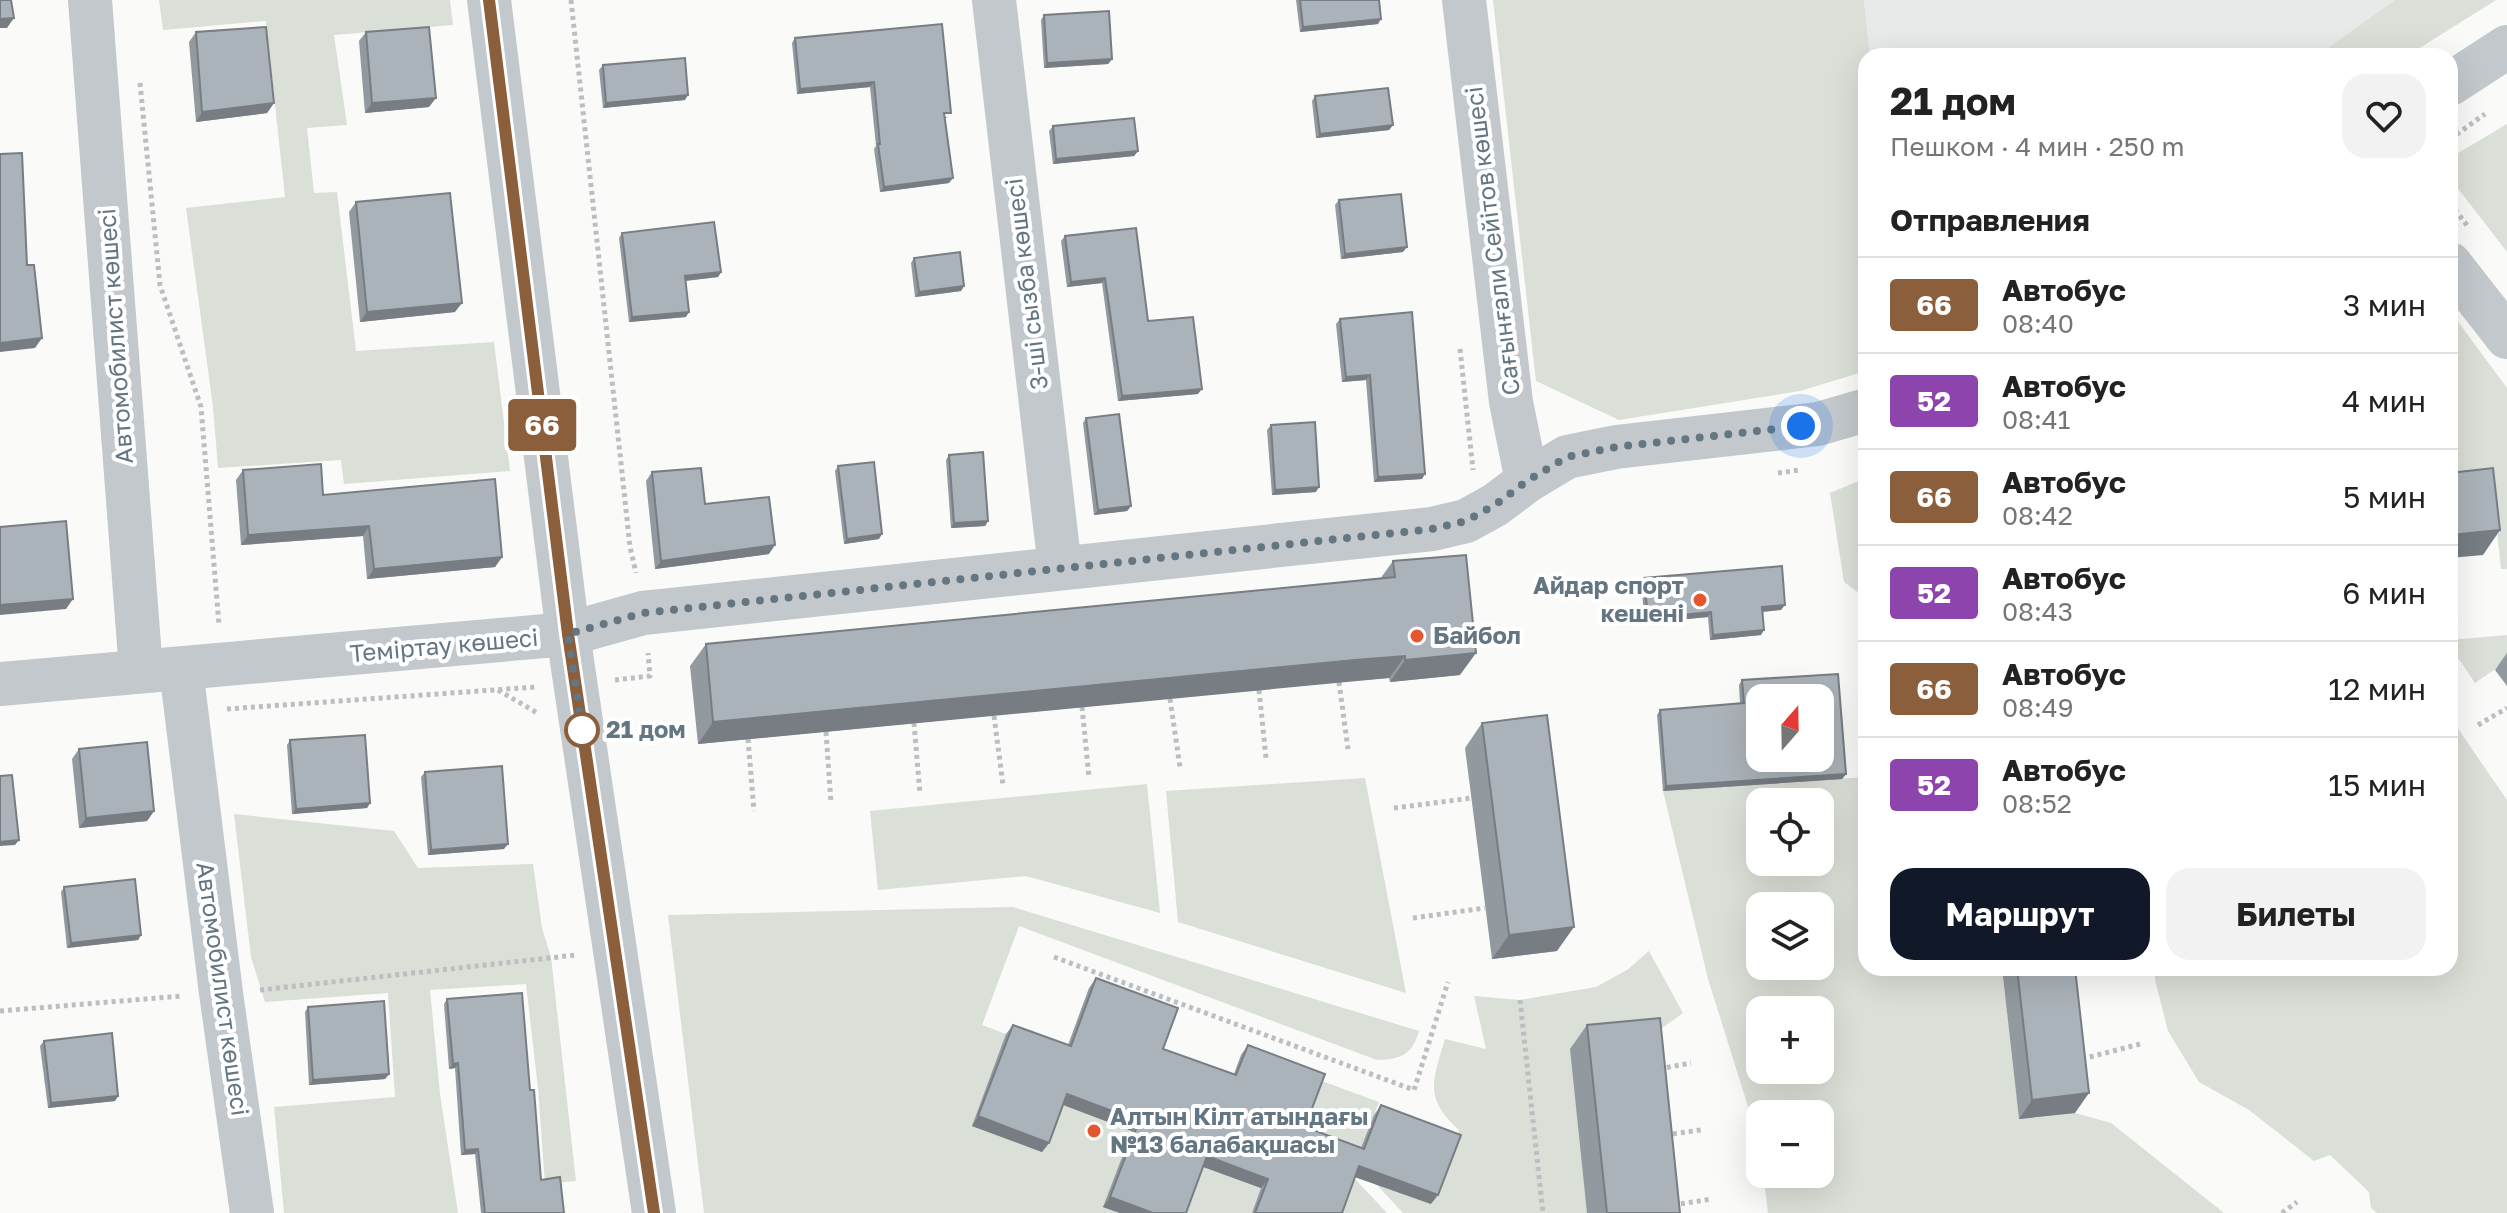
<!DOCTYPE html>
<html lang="ru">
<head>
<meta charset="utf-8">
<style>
  :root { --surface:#fff; --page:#f2f2f2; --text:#222; --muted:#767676; --line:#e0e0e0; --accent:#111827 }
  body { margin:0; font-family:"Golos Text",sans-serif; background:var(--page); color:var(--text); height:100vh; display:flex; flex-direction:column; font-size:30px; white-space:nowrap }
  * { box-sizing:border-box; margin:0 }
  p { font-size:26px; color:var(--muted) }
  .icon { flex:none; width:44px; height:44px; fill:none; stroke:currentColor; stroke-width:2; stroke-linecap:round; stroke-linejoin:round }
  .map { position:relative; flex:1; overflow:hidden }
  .side { position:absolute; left:1858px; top:48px; width:600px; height:928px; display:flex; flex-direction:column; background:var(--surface); border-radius:24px; box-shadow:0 8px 32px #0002 }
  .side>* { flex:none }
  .badge { padding:0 16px; border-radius:6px; font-size:28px; line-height:52px }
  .needle { width:52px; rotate:20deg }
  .tools { position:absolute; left:1746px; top:684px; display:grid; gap:16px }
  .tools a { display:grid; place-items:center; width:88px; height:88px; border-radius:16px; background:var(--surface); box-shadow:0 8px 32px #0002; font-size:40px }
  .you { position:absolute; width:40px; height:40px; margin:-20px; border:6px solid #fff; border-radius:50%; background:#1a73e8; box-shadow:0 0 0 12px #1a73e833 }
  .map>.badge { position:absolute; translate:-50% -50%; box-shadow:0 0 0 4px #fff }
  h2 { padding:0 32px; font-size:30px; line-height:72px }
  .round { display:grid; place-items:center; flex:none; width:84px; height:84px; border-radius:24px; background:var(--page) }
  .summary { display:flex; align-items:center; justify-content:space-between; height:136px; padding:0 32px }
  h1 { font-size:38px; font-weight:700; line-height:60px }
  .action { display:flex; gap:16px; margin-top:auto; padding:16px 32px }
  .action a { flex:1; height:92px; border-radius:24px; background:var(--accent); color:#fff; font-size:32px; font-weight:700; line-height:92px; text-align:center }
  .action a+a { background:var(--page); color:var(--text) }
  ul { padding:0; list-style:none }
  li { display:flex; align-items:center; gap:24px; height:96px; padding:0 32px; border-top:2px solid var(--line) }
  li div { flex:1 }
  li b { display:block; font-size:30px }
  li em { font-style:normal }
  li .badge { min-width:88px; font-weight:700; text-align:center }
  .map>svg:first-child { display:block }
  .built { fill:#e8e9e9 }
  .green { fill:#dadfd7; fill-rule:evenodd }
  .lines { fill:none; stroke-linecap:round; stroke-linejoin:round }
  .path { stroke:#bbbfc2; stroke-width:5; stroke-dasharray:4 4; stroke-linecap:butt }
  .minor { stroke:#c3c8cc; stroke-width:44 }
  .wall { fill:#929a9f }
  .shaded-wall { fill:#777d82 }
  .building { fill:#aab3b9; stroke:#777d82; stroke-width:2; fill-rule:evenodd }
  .line-casing { stroke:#fff; stroke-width:18 }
  .line { stroke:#8b5e3c; stroke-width:12 }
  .walk { stroke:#657683; stroke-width:8; stroke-dasharray:0 14.4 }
  .poi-dot { fill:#e4572e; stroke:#fff; stroke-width:3 }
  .stop-dot { fill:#fff; stroke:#8b5e3c; stroke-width:4 }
  .labels { text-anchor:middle; stroke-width:8; stroke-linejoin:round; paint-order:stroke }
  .street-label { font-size:24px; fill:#657683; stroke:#fff }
  .poi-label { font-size:24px; font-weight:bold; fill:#657683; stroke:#fff; text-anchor:start }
  .stop-label { font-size:24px; font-weight:bold; fill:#657683; stroke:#fff; text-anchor:start }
</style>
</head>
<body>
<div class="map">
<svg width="2507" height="1213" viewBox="0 0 2507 1213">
  <rect width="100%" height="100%" fill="#fafaf8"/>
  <!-- built -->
  <path class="built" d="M1864,0H2395L2316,56H1870Z"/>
  <!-- green -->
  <g class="green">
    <path d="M159,0H450L453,25L334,35L347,125L307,128L314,193L337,192L356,351L494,342L510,471L344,484L341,460L218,468L213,407L186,208L285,197L266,21L163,30Z"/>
    <path d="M1493,0H1864L1870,56H1866V371L1800,391L1619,420L1536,381Z"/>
    <path d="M2395,0H2496L2407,56H2316Z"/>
    <path d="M2507,124V252L2450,178V158Z"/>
    <path d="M2450,311L2507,388V569H2501L2491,474L2450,478Z"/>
    <path d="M1866,478V598L1844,582L1830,493Z"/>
    <path d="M2507,635V661L2475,683L2459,659L2450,665V640Z"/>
    <path d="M2450,717L2507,800V1213H2377L2371,1208L2369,1192L2330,1155L2314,1161L2249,1110L2199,1082L2168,1031L2155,980V968H2450Z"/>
    <path d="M1866,777V968H2002L2019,1119L2075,1113L2111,1123L2224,1213H1768L1763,1174H1820V1114H1760V1156L1757,1135L1708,979L1663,791ZM1760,802H1820V862H1760ZM1760,906H1820V966H1760ZM1760,1010H1820V1070H1760Z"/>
    <path d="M1365,778L1406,993L1178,922L1166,791Z"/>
    <path d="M1147,784L1160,913L1026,876L878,890L870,811Z"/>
    <path d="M234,814L394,831L418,868L533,864L542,928L551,957L576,1181L545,1184L538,1088L526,984L430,990L440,1094L458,1213H284L274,1107L395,1097L388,993L265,1002L251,957Z"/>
    <path d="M1013,907L1419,1031C1412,1055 1401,1059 1377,1060L1019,926L982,1025L1006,1034L1061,1104L1132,1131L1104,1206L1120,1213H704L668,915Z"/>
    <path d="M1649,951L1683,1013L1643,1042L1587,1213H1403L1376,1184L1431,1204L1459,1130C1423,1097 1433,1080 1445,1039L1486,1049L1474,996L1520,1000L1596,987L1627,970Z"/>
    <path d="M1319,1080L1379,1102L1357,1159L1299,1137Z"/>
    <path d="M1201,1166L1261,1188L1252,1213H1183Z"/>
    <path d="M1352,1176L1387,1213H1338Z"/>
  </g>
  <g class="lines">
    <!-- path -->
    <g class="path">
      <path d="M571,0L630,547L636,573"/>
      <path d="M140,83L160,285L201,407L219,625"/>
      <path d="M2450,139L2485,114"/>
      <path d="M2450,203L2469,228"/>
      <path d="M1460,349L1473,470"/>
      <path d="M1778,473L1800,470"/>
      <path d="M2450,578L2456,618"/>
      <path d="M615,680L650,676L648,653"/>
      <path d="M1339,682L1348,749"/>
      <path d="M498,690L539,714"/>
      <path d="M1259,690L1266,758"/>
      <path d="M1170,699L1180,767"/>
      <path d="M1082,707L1089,777"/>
      <path d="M227,709L536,687"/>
      <path d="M994,716L1003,785"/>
      <path d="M914,723L920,794"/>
      <path d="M2478,725L2507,708"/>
      <path d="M826,732L831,803"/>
      <path d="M748,739L754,811"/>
      <path d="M1394,808L1472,798"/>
      <path d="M1413,918L1485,908"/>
      <path d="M1054,957L1414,1090L1448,982"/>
      <path d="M2073,974L2126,970"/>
      <path d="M260,990L576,955"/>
      <path d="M1520,1000L1543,1213"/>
      <path d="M0,1011L182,996"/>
      <path d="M2082,1059L2140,1044"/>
      <path d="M1659,1069L1691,1063"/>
      <path d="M1665,1135L1701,1130"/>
      <path d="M1673,1205L1712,1199"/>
      <path d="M2282,1213L2297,1202"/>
    </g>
    <!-- minor -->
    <g class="minor">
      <path d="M90,0L141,671"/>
      <path d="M489,0L568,634L654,1213"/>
      <path d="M994,0L1060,568"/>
      <path d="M1464,0L1511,402L1527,481"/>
      <path d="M2450,84L2507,47"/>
      <path d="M2450,264L2507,337"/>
      <path d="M181,669L221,993L252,1213"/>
      <path d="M0,684L568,634L643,613L1432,529L1466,521L1495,505L1527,481L1567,457L1616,447L1818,424L1866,410"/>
    </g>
  </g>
  <!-- wall -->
  <g class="wall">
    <path d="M1296,0H1379L1378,24L1300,32Z"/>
    <path d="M1044,15L1112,59L1108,64L1044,68L1041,20Z"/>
    <path d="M196,32L274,103L267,113L196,122L189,42Z"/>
    <path d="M366,32L429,107L365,113L359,41Z"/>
    <path d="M795,38L948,118H944L949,183L880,192L874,149L876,146L870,87L797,94L792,43Z"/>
    <path d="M603,65L685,100L603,108L599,70Z"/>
    <path d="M1315,96L1393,125L1389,130L1316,138L1312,101Z"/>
    <path d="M1053,126L1138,151L1134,156L1053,164L1049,131Z"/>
    <path d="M1339,200L1403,252L1341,259L1335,205Z"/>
    <path d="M356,202L455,312L360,322L349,212Z"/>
    <path d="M622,233L721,272L718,277L686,281V317L629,322L619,238Z"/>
    <path d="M1065,236L1148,321L1198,394L1118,401L1102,283L1067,287L1061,241Z"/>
    <path d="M914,258L964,286L961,291L915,297L911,263Z"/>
    <path d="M1412,312L1422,479L1374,482L1366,380L1342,382L1336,324L1340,319Z"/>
    <path d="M1086,418L1131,506L1127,511L1094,515L1083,423Z"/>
    <path d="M1271,425L1316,492L1272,495L1267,430Z"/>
    <path d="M949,455L988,521L985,526L951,528L946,460Z"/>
    <path d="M838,466L879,539L844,544L835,471Z"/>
    <path d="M243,470L323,495L502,557L495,567L367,579L363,536L241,545L236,480Z"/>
    <path d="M652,472L705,504L769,554L655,569L646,481Z"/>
    <path d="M1393,561L1460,675L1390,682L1389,678L1339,682L698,744L690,666L706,644L1380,579Z"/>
    <path d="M1644,578L1781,610L1763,612L1761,635L1710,640L1708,617L1645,623L1641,583Z"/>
    <path d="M2507,653V686L2495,670Z"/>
    <path d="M1742,680L1846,774L1842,779L1663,791L1657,715L1660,710L1740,703L1739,685Z"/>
    <path d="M1482,723L1557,951L1492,959L1465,748Z"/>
    <path d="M290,740L370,803L367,808L292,814L287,745Z"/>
    <path d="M79,749L154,811L147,821L79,828L72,759Z"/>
    <path d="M425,772L504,849L428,855L421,777Z"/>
    <path d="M64,887L141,935L138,940L67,948L61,892Z"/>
    <path d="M2002,968H2075V1113L2019,1119Z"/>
    <path d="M1096,978L1163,1049L1234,1074L1241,1055L1248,1045L1305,1127L1361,1148L1374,1115L1381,1105L1431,1204L1355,1177L1342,1213H1252L1261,1188L1203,1167L1186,1213H1120L1103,1207L1132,1131L1063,1105L1049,1143L1042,1152L972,1126L1006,1034L1013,1025L1068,1045L1089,988Z"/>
    <path d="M447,999L530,1090L541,1180L564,1213H481L475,1154L461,1155L455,1068L449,1069L444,1004Z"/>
    <path d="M308,1007L389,1074L385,1079L309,1085L305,1012Z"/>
    <path d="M1587,1025L1680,1213H1587L1570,1049Z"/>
    <path d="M44,1041L118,1096L115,1101L48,1108L40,1046Z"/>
  </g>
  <!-- shaded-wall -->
  <g class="shaded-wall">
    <path d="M14,18L7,28H0V19Z"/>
    <path d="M1381,19L1378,24L1300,32L1303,27Z"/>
    <path d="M1112,59L1108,64L1044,68L1047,63Z"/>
    <path d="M874,82L870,87L797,94L800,89Z"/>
    <path d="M688,95L685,100L603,108L606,103Z"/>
    <path d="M436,98L429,107L365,113L372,103Z"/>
    <path d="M274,103L267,113L196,122L202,112Z"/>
    <path d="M1393,125L1389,130L1316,138L1320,134Z"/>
    <path d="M1138,151L1134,156L1053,164L1056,159Z"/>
    <path d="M953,178L949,183L880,192L884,187Z"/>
    <path d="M1407,247L1403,252L1341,259L1345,254Z"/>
    <path d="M721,272L718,277L682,281L685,276Z"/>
    <path d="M1105,278L1102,283L1067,287L1071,282Z"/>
    <path d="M964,286L961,291L915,297L919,292Z"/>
    <path d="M462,303L455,312L360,322L367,312Z"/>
    <path d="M689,312L686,317L629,322L632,317Z"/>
    <path d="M42,338L35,348L0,352V343Z"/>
    <path d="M1370,375L1366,380L1342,382L1346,377Z"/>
    <path d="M1202,389L1198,394L1118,401L1122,396Z"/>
    <path d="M1425,474L1422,479L1374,482L1378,477Z"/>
    <path d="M1319,487L1316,492L1272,495L1275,490Z"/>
    <path d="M1131,506L1127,511L1094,515L1098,510Z"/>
    <path d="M988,521L985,526L951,528L954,523Z"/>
    <path d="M369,526L363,536L241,545L248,535Z"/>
    <path d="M2500,530L2483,555L2450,558V535Z"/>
    <path d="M882,534L879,539L844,544L847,539Z"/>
    <path d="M775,545L769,554L655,569L661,561Z"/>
    <path d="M502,557L495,567L367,579L374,569Z"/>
    <path d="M73,599L66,609L0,615V605Z"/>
    <path d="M1785,605L1781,610L1759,612L1762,607Z"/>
    <path d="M1711,612L1708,617L1645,623L1648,618Z"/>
    <path d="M1764,630L1761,635L1710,640L1713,635Z"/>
    <path d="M1476,653L1460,675L1390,682L1405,660Z"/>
    <path d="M1405,656L1389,678L698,744L713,722Z"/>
    <path d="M1846,774L1842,779L1663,791L1666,786Z"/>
    <path d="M370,803L367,808L292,814L296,809Z"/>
    <path d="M154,811L147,821L79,828L86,818Z"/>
    <path d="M19,840L15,845L0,846V842Z"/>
    <path d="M508,844L504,849L428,855L431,850Z"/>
    <path d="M1574,927L1557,951L1492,959L1509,935Z"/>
    <path d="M141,935L138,940L67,948L71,943Z"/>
    <path d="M458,1063L455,1068L449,1069L453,1064Z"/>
    <path d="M389,1074L385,1079L309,1085L313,1080Z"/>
    <path d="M2089,1093L2075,1113L2019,1119L2032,1100Z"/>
    <path d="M1067,1094L1139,1121L1132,1131L1061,1104Z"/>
    <path d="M118,1096L115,1101L48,1108L51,1103Z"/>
    <path d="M978,1116L1049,1143L1042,1152L972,1126Z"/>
    <path d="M478,1149L475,1154L461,1155L465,1150Z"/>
    <path d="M1207,1156L1268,1179L1261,1188L1201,1166Z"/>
    <path d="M1359,1166L1438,1195L1431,1204L1352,1176Z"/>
    <path d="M1110,1197L1153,1213H1120L1103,1207Z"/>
  </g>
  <!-- building -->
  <g class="building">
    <path d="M0,0H11L14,18L0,19Z"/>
    <path d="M1300,0H1379L1381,19L1303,27Z"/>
    <path d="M1109,11L1112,59L1047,63L1044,15Z"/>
    <path d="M942,24L951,113H944L953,178L884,187L878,144H880L874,82L800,89L795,38Z"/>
    <path d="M266,27L274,103L202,112L196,32Z"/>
    <path d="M429,27L436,98L372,103L366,32Z"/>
    <path d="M685,58L688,95L606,103L603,65Z"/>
    <path d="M1388,88L1393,125L1320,134L1315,96Z"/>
    <path d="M1134,118L1138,151L1056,159L1053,126Z"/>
    <path d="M22,153L27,265H34L42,338L0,343V154Z"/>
    <path d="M450,193L462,303L367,312L356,202Z"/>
    <path d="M1401,194L1407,247L1345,254L1339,200Z"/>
    <path d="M714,222L721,272L685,276L689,312L632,317L622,233Z"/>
    <path d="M1136,228L1148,321L1193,317L1202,389L1122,396L1105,278L1071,282L1065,236Z"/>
    <path d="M960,252L964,286L919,292L914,258Z"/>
    <path d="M1412,312L1425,474L1378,477L1370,375L1346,377L1340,319Z"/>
    <path d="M1119,414L1131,506L1098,510L1086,418Z"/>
    <path d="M1315,422L1319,487L1275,490L1271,425Z"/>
    <path d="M983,452L988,521L954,523L949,455Z"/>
    <path d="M874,462L882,534L847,539L838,466Z"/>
    <path d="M321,464L323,495L495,479L502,557L374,569L369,526L248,535L243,470Z"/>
    <path d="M701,468L705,504L769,497L775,545L661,561L652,472Z"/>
    <path d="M2493,468L2500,530L2450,535V473Z"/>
    <path d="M66,521L73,599L0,605V527Z"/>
    <path d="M1466,555L1476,653L1405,660V656L1355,660L713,722L706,644L1395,577L1393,561Z"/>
    <path d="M1782,566L1785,605L1762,607L1764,630L1713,635L1711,612L1648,618L1644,578Z"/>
    <path d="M1838,674L1846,774L1666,786L1660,710L1744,703L1742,680ZM1760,698H1820V758H1760Z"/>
    <path d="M1547,715L1574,927L1509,935L1482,723Z"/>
    <path d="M365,735L370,803L296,809L290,740Z"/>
    <path d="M147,742L154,811L86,818L79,749Z"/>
    <path d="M502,766L508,844L431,850L425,772Z"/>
    <path d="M12,775L19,840L0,842V776Z"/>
    <path d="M135,879L141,935L71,943L64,887Z"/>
    <path d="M2017,968H2075L2089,1093L2032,1100Z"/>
    <path d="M1096,978L1178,1008L1163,1049L1236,1075L1248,1045L1325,1074L1305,1127L1364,1149L1381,1105L1461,1135L1438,1195L1359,1166L1342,1213H1255L1268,1179L1207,1156L1186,1213H1153L1110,1197L1139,1121L1067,1094L1049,1143L978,1116L1013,1025L1071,1046Z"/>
    <path d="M522,993L530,1090H534L541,1180L560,1177L564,1213H485L478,1149L465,1150L458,1063L453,1064L447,999Z"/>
    <path d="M384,1001L389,1074L313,1080L308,1007Z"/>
    <path d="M1660,1018L1680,1213H1607L1587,1025Z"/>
    <path d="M112,1033L118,1096L51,1103L44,1041Z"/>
  </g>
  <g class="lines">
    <defs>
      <path id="line" d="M489,0L568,634L654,1213"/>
    </defs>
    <!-- line casing -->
    <use href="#line" class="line-casing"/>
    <!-- line -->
    <use href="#line" class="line"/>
    <!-- walk -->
    <path class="walk" d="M582,730L584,742L568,634L643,613L1432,529L1466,521L1495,505L1527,481L1567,457L1616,447L1801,426"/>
  </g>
  <!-- markers -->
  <g class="poi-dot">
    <circle cx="1700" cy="600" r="8"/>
    <circle cx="1417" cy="636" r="8"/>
    <circle cx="1094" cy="1131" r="8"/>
  </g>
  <circle class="stop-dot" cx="582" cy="730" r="16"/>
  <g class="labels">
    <!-- street labels -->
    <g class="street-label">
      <text transform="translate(1493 241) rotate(-97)" y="8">Сағынғали Сейітов көшесі</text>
      <text transform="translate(1027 284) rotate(-97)" y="8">3-ші сызба көшесі</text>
      <text transform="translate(116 336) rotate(-94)" y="8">Автомобилист көшесі</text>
      <text transform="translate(444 646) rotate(-5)" y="8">Теміртау көшесі</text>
      <text transform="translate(222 989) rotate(82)" y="8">Автомобилист көшесі</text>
    </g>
    <!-- poi labels -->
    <g class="poi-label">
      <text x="1684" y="594" text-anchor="end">Айдар спорт<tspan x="1684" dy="28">кешені</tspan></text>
      <text x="1433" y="644">Байбол</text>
      <text x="1110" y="1125">Алтын Кілт атындағы<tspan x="1110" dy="28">№13 балабақшасы</tspan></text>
    </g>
    <!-- stop labels -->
    <g class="stop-label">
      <text x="606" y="738">21 дом</text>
    </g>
  </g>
</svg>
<div class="tools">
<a><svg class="needle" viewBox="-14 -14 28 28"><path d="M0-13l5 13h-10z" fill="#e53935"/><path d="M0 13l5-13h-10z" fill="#767676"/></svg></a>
<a><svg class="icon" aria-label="locate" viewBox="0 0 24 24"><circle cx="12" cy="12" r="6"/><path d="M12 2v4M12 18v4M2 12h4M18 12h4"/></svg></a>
<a><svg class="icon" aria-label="layers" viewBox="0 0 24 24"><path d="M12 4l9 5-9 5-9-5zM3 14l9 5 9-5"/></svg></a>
<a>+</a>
<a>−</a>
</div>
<div class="you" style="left:1801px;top:426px"></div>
<b class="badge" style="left:542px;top:425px;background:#8b5e3c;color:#fff">66</b>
<section class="side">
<div class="summary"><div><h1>21 дом</h1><p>Пешком · 4 мин · 250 m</p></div><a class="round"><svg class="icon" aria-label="heart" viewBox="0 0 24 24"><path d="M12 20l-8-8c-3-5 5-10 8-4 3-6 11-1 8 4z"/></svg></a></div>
<h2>Отправления</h2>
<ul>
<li><span class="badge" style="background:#8b5e3c;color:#fff">66</span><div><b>Автобус</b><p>08:40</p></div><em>3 мин</em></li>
<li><span class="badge" style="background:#8e44ad;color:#fff">52</span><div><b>Автобус</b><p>08:41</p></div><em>4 мин</em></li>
<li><span class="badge" style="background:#8b5e3c;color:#fff">66</span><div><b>Автобус</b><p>08:42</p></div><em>5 мин</em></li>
<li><span class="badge" style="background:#8e44ad;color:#fff">52</span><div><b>Автобус</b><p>08:43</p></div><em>6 мин</em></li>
<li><span class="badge" style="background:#8b5e3c;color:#fff">66</span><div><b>Автобус</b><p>08:49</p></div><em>12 мин</em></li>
<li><span class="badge" style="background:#8e44ad;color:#fff">52</span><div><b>Автобус</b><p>08:52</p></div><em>15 мин</em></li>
</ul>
<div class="action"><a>Маршрут</a><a>Билеты</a></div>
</section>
</div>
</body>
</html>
